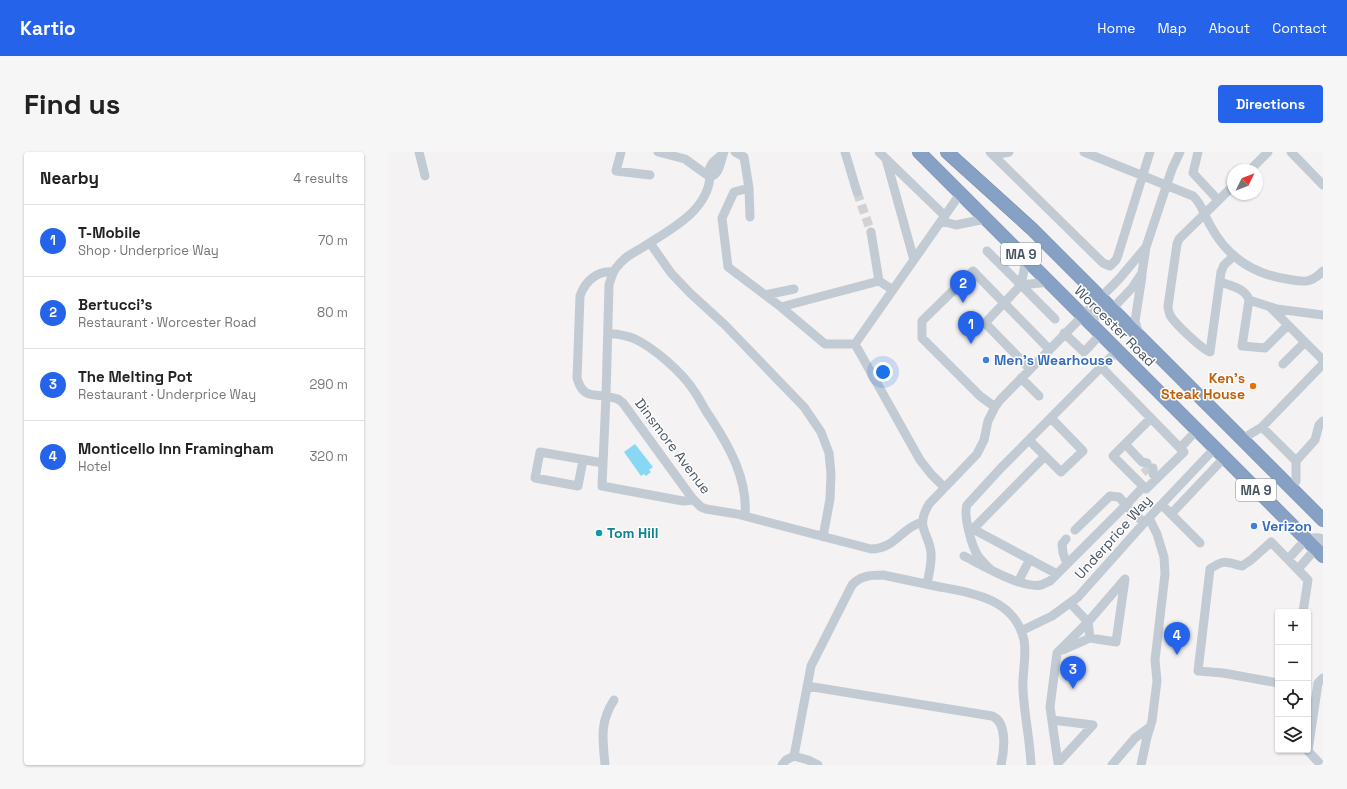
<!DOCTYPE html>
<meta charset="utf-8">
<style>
:root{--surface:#fff;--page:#f6f6f6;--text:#222;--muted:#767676;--line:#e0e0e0;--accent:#2563eb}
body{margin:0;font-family:"Space Grotesk",sans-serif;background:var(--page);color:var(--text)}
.controls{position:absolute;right:12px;bottom:12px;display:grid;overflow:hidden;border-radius:4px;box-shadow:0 1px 3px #0004}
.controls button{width:36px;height:36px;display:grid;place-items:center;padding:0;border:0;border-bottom:1px solid var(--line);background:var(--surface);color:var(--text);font:20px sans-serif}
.compass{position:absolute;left:839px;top:12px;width:36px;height:36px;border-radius:50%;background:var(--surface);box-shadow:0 1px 3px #0004;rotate:47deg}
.you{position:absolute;left:495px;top:220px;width:14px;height:14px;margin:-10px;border:3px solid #fff;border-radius:50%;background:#1a73e8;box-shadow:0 0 0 6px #1a73e833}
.badge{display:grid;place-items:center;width:26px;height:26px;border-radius:50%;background:var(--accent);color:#fff;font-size:13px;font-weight:700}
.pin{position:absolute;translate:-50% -33px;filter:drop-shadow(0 1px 2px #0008)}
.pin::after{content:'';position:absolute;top:21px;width:14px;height:12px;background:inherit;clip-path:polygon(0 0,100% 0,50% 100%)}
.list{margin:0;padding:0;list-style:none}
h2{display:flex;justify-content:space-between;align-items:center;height:52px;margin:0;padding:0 16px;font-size:17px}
h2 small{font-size:13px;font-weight:400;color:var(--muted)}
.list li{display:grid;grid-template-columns:26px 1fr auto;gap:12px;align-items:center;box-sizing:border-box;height:72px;padding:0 16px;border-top:1px solid var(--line)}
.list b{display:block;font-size:15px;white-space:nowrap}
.list p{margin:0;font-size:13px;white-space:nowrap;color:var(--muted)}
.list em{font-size:13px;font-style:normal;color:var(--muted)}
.icon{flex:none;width:22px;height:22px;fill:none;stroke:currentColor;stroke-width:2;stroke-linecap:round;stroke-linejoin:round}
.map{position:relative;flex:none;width:935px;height:613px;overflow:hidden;border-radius:4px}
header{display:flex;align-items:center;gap:24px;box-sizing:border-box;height:56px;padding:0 20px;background:var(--accent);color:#fff}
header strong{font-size:19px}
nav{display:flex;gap:22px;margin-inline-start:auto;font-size:14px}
.intro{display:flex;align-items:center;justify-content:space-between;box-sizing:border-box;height:96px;padding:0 24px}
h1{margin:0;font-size:28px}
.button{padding:10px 18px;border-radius:4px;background:var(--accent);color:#fff;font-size:14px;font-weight:700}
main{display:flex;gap:24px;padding:0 24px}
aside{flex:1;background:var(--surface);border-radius:4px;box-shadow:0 1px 3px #0004}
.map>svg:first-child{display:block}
</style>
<header>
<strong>Kartio</strong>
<nav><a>Home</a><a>Map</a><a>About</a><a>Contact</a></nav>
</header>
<div class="intro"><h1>Find us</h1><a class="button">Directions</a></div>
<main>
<aside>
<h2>Nearby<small>4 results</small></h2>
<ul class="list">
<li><span class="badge">1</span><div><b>T-Mobile</b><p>Shop · Underprice Way</p></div><em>70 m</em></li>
<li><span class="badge">2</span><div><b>Bertucci's</b><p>Restaurant · Worcester Road</p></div><em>80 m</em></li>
<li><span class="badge">3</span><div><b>The Melting Pot</b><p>Restaurant · Underprice Way</p></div><em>290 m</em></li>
<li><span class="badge">4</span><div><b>Monticello Inn Framingham</b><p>Hotel</p></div><em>320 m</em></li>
</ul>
</aside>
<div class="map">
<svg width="935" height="613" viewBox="0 0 935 613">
<rect width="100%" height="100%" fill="#f4f2f2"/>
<!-- water -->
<path fill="#88d8f4" d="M247,292L265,315L261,318L263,320L258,324L256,322L253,324L236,300Z"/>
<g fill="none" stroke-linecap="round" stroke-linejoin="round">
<!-- minor-tunnel -->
<path stroke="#d2d2d5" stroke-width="9" stroke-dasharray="9 4.5" stroke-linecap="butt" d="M469,40L483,80
M756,315L761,321"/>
<defs>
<path id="highway" d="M531,0L935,404
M559,0L644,77L935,368"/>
</defs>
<!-- highway casing -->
<use href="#highway" stroke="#718cb0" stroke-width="14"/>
<!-- minor -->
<path stroke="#c2cbd4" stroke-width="9" d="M31,0L37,24
M233,0L228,19L262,23
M270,0L297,7L322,25C319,61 279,79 252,97C243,102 234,107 228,116C224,121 223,127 221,133L218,244L230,247L235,251L304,346L313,355L318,357L349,362L483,397C507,397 513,376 534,370
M347,0L356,5L361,36
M457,0L469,40
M491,0L557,64
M602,0L715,111L722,114L728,108L730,103L762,0
M696,0L805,44C814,52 816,63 822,73C839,105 864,122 899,127C916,130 922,132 935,119
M810,0L805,21L830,48
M903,0L935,33
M335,2C327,8 318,14 322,25C333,21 332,9 336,0
M607,5L611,2L621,0
M498,7L526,108
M862,18L880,0
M845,34L791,87L789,92L780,154C780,158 781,160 782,163C786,171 812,195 820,199L822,200L833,120L836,113L846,104
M362,65L361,36L346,40L334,66L340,115L393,155L437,192H467
M553,69L568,73L597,67
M483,80L491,129L505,138
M262,91L283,121L302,141L337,173L416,255L433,280L441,301L443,322L442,347L435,385
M599,99L667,167
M638,108L633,133L597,171L642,217
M225,120C210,118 197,129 192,144L189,226C194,244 202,243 218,244L214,334L295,349L306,348
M832,130C843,134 857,136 861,148L854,194L877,196L900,173
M633,133L661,130
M377,143L406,137
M861,148L889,157L935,163
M393,155L491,129
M882,155L935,208
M694,163L710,164L724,157L744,136L754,121L758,95L784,17L792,0
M220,181C229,182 238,183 247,187C266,196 295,221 306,239C312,247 316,257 322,265C341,294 360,327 357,364
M676,181L696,200L713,182
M751,182L747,169L754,124
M895,212L917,190
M713,215L796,300L758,337L725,304L763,266
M633,226L651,244
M607,255L592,244L534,186V169L585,119L661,197
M874,275L908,309
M854,287L874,275L935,212
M641,288L673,320L695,299L663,266
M737,292L754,310L759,311
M792,296L809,278
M195,308L190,334L147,326L152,300L215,311
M765,316V322L769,326
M556,335L543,322L532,308L467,192L572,42
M904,337L908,329V309L927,288L931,273L935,269
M774,353L812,391
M783,362L836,306
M585,377L669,422
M581,378L585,377L657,304
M687,378L722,344L731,345L738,353L755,335
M678,387L674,392L675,401L679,412
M576,404C594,413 634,437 653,433C656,432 659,430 662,429L738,353L756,371
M900,407C910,397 919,381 935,387
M910,417L931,393
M603,418C599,414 594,409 590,404C584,395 575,363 579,353L612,317L729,199
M630,430L642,407
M539,432C541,422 544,411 543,400C540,379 527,376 541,352L589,302L596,288L600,269L607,255L612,248L731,127L758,95
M633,479L664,464L690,445L756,371L827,296
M675,498L702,486L728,490L737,427L700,470L702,486
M890,531L835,521L810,519L822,417C836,407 838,410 854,414L863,408L883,390L920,428L915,460
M419,534L604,564C620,570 616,600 613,613
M664,568L705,573L670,611L662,555L669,501L700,470L682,451
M406,604L423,514L464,433C472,424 482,423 495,423C514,427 533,431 552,435C585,441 627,447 636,488C639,504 634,521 635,537C636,562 642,587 643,613
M406,604L420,608L430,613
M217,613C215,588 211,571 226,548
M394,613L398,608L406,604
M724,613L747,586L762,575
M753,613L759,585L764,569L769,529L767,508L777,422L776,405L769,382L761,366
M933,613L920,599L930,531L935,526"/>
<!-- highway -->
<use href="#highway" stroke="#86a1c4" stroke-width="13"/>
</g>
<!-- markers -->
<g fill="#3f7fe0" stroke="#fff" stroke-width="1.5">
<circle cx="598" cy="208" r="4"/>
<circle cx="866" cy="374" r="4"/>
</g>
<circle fill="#e8710a" stroke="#fff" stroke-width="1.5" cx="865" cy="234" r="4"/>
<circle fill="#0f9aa8" stroke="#fff" stroke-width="1.5" cx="211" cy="381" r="4"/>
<g text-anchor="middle" stroke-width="3" stroke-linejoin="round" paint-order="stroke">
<!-- shield labels -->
<g fill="#fff" stroke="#7f8790" stroke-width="1">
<rect x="613" y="91" width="40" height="22" rx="3"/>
<rect x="848" y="327" width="40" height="22" rx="3"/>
</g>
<g font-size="13" font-weight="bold" fill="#485461">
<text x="633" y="107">MA 9</text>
<text x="868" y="343">MA 9</text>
</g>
<!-- street labels -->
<g font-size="14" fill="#485461" stroke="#fff">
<text transform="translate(727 174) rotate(45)" y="5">Worcester Road</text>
<text transform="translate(285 294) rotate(53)" y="5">Dinsmore Avenue</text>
<text transform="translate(725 385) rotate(-48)" y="5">Underprice Way</text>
</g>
<!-- shop labels -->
<g font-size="14" font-weight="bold" fill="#366cbe" stroke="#fff" text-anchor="start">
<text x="606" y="213">Men's Wearhouse</text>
<text x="874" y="379">Verizon</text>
</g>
<!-- food labels -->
<g font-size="14" font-weight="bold" fill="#c56008" stroke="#fff" text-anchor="end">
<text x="857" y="231">Ken's<tspan x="857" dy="16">Steak House</tspan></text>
</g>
<!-- culture labels -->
<g font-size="14" font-weight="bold" fill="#0d838f" stroke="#fff" text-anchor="start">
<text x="219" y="386">Tom Hill</text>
</g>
</g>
</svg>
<div class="controls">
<button>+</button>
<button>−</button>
<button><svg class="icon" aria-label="locate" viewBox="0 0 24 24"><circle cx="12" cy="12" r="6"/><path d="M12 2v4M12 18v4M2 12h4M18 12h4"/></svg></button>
<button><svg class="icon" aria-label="layers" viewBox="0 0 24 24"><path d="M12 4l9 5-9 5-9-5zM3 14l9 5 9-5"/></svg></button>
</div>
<svg class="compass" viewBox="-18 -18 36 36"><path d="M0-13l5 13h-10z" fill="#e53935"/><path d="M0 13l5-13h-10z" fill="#767676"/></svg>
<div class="you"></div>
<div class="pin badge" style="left:583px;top:192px">1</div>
<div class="pin badge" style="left:575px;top:151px">2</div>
<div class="pin badge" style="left:685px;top:537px">3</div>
<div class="pin badge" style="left:789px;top:503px">4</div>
</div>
</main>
